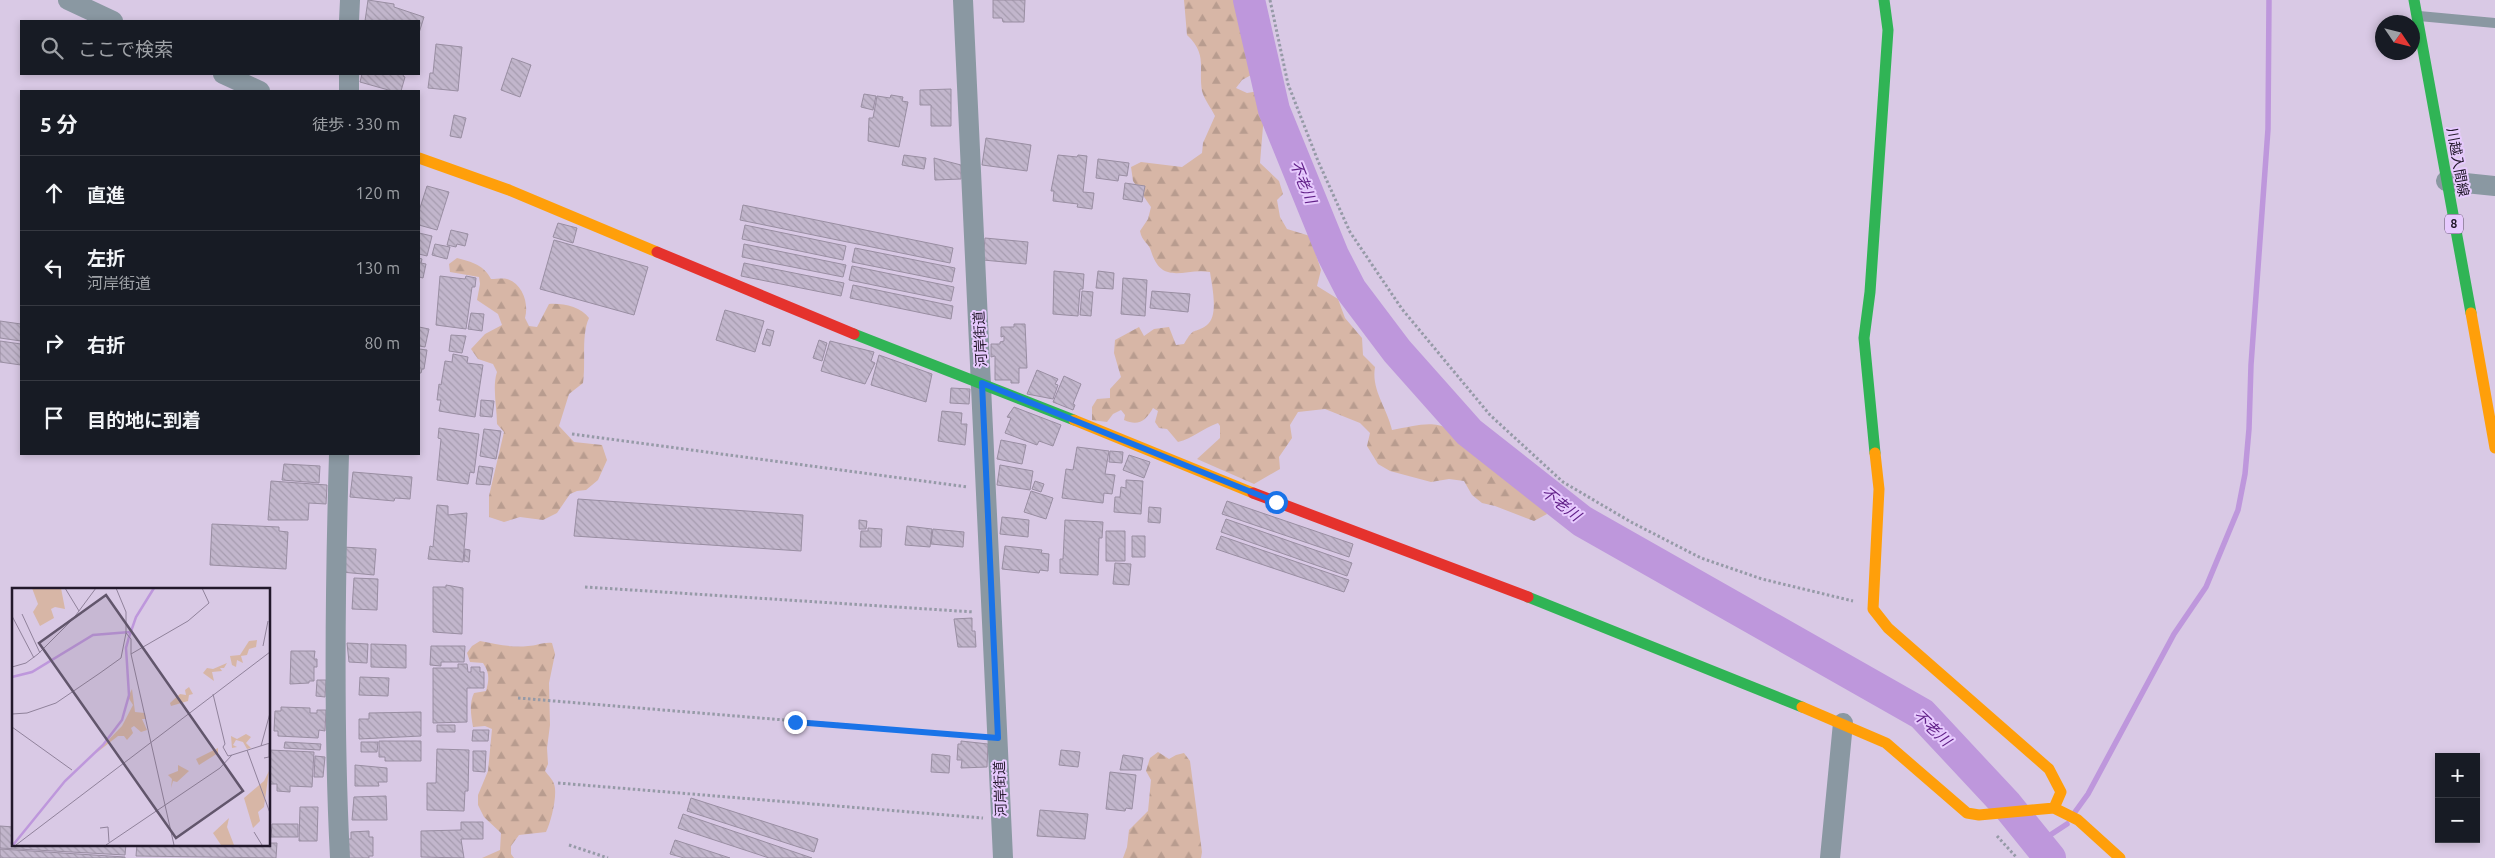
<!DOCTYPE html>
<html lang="ja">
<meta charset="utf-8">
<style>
:root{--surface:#171b24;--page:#242831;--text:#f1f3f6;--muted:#9ea1a6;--line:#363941}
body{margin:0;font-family:Ubuntu,"Noto Sans JP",sans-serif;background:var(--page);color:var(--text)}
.controls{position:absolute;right:15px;bottom:15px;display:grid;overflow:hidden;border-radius:0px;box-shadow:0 2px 8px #0003}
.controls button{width:45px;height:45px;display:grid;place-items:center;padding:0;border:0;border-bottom:1px solid var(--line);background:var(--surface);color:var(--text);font:25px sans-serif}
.compass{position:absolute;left:2375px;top:15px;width:45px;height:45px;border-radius:50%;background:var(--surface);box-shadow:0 2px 8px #0003;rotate:125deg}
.stop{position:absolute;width:15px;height:15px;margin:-11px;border:4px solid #1a73e8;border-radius:50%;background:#fff}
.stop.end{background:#1a73e8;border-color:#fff;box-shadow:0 1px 5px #0008}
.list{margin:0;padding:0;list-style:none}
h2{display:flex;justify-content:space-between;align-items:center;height:65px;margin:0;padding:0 20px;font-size:21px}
h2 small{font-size:16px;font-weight:400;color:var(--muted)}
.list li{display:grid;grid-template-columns:32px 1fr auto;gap:15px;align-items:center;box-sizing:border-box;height:75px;padding:0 20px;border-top:1px solid var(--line)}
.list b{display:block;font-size:19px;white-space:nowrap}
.list p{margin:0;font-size:16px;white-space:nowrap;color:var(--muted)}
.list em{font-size:16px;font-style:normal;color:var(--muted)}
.icon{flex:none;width:28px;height:28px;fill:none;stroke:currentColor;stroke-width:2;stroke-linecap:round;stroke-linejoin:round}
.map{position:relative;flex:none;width:2495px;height:858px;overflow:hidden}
.search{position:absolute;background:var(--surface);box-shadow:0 2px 8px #0003;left:20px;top:20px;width:400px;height:55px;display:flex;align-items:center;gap:12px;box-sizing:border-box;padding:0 18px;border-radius:0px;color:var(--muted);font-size:19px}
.panel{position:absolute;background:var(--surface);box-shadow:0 2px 8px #0003;left:20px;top:90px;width:400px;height:365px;border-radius:0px}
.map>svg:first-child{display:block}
</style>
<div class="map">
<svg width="2495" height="858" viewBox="0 0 2495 858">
<defs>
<pattern id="forest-firs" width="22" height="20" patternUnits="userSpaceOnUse" patternTransform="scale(1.25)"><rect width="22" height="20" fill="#d7b6a6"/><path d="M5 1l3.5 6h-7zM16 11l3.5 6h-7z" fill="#b89c8f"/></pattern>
<pattern id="building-back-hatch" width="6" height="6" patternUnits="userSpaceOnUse" patternTransform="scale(1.25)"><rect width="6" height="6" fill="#c2b6cc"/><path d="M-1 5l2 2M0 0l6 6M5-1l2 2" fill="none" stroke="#a69caf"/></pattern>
</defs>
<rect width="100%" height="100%" fill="#d9c9e5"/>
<!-- forest -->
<path fill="url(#forest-firs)" d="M1184,0H1242L1241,7L1253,55V74L1242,80L1236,88L1247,93L1259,91L1264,114L1260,163L1279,181L1283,194L1277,200L1280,217L1287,229L1310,236L1321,270L1317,286L1338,299L1345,318L1362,338L1363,355L1375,367C1371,390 1387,408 1392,430C1421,425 1446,415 1462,445L1477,448L1496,442L1505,448L1508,469L1516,476L1530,473L1542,485L1539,496L1547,514L1534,521L1495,506L1482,503L1472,495L1464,481L1449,479L1431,482L1390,471L1378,464L1367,446L1370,433L1360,423L1325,409L1298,412L1290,425L1292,438L1279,457L1280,469L1254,484L1197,459L1220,438V426L1218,423C1203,428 1192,439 1178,442L1167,429L1159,428L1155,422L1158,411L1153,408C1146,420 1139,427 1124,420L1125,415L1121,410L1113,414L1107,422L1092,420V407L1097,399L1110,398V389L1121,377L1114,353L1115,340L1139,327L1144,336L1154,329L1169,327L1176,345L1184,344C1195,325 1193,335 1207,325C1219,316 1212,286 1210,272C1186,267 1162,287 1151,251C1149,243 1142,242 1140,231L1148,219L1151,207L1133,181L1131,167L1141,162L1182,167L1202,153L1203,143L1215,116C1211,108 1204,99 1202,91C1198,67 1208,55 1187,35Z
M457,258C472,262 484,265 491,279C496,279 503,278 507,279C523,284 529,304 525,318L529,326L537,327L549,304C563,303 581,307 589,318C581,335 586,362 583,383L569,394L559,426L574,442L602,445L607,460L598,480L586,490L577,491L570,494L557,513L543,520L520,517L504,522L489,517V496L504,432L497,424C497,407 492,387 497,372L493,364L478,359L471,349L485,334L502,325L498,314L477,300L480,284L479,277L450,272L449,264Z
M480,641C497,644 511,648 528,646C536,646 543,642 552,643L555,654L549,683L550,725L547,748L548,764L545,771C548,775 553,780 554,784C558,794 551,822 546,832L519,835L511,846V854L514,858H482L500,850L501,833L484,817L478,805V795L488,771L492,729L485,726L473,727C471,715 469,704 474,693L486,691C489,680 490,673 483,663L470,662L467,653L472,646Z
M1158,752L1169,759L1176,755L1184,753L1190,761L1202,852L1201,858H1123L1127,847L1129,830L1148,811L1151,780L1146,771L1150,758Z"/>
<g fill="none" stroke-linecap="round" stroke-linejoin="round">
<!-- stream -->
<path stroke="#be97dc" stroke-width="5.5" d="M2075,812L2088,794L2174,634L2206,587L2238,510L2245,474L2249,429L2251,365L2268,129L2269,0
M2038,843L2067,824"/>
<!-- river -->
<path stroke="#be97dc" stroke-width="32" d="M1249,0L1274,110L1333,255L1351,290L1397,351L1469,432L1582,521L1922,714L2007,805L2050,858"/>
</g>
<!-- building -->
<path fill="url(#building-back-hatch)" stroke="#998ea2" d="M368,0L394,4V7L424,17L419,33V21H365Z
M993,0H1025L1024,22H1003L1002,18H993Z
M436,44L462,47L458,91L428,88L430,73H433Z
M512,58L531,65L520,97L501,90Z
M362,74H404L403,76L405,77L401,91H392L360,82Z
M951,89V126H931V105H920V90Z
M864,94L876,96L873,110L861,107Z
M891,95L903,97L902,101L908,102L899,147L868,141L869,118H873L877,96L890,98Z
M454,115L466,118L461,138L450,136Z
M986,138L1031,145L1027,171L982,165Z
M904,155L926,158L924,169L902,165Z
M1058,155L1077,157L1078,155L1087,156L1083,192L1094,193L1092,209L1077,207L1078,204L1053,201L1054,191H1051Z
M934,158L961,165V179L935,180Z
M1098,159L1129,163L1127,176L1119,175L1118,181L1096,178Z
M1125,183L1145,186L1142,202L1123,199Z
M427,186L449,192L437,230L419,225V211Z
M743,205L953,248L950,263L740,220Z
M558,223L577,228L573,243L553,237Z
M745,225L846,246L843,260L742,239Z
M451,230L468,234L465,246L457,244L456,247L447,245Z
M419,233L432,236L427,256L419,254Z
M985,238L1028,242L1026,264L983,260Z
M554,240L648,267L634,315L540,289Z
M435,244L450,247L447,259L432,255Z
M744,244L846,265L843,277L742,257Z
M855,248L955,268L952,282L852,262Z
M419,258L422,259L421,263L426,264L423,278L419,277Z
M744,263L844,283L841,296L741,276Z
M852,266L954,287L951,301L849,280Z
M1054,271L1084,274L1083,289H1080L1078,316L1053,314Z
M1098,271L1114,273L1113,289L1096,288Z
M440,276L465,279L466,276L476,278L475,287H472L466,329L436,325Z
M1123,278L1147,280L1145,316L1121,314Z
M853,285L953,306L951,319L850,298Z
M1082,291L1093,292L1091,316L1080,315Z
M1152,291L1190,294L1188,312L1150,308Z
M725,310L764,321L755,352L716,340Z
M471,313L484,314L482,331L468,329Z
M0,321L21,324V341L0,338Z
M1014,324H1025L1027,368H1019V383H1011V380H995V356L991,357V344H1000V342L1004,341V336L1001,337V327H1014Z
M419,327L429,329L425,347L419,346Z
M767,329L774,331L770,346L762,344Z
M451,335L466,336L462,353L449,351Z
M819,340L827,343L822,361L813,358Z
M0,341L21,344V365L0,362Z
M830,341L874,352L871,361L875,363L865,384L821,371Z
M419,349L427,350L424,369H422L421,373H419Z
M453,354L468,357L467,363L483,365L475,417L439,411L441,400H437L439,384L441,385L445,361L452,362Z
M879,355L932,374L926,402L871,385Z
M1037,370L1058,379L1055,384L1058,385L1053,399L1027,394Z
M1064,376L1081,384L1073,404L1075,405L1073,410L1053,402Z
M951,388L970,389L969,404L950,403Z
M481,400L494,401L492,417L480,416Z
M1014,407L1061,425L1053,446L1039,441L1037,445L1005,433L1011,418L1007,417Z
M942,411L962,413L961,424H967L965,445L938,441Z
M439,428L479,434L474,473L470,472L468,484L437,480L441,439L438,438Z
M484,429L501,431L496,459L480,456Z
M1001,440L1026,445L1022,464L997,459Z
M1077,447L1109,451L1105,474L1115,475L1112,494L1104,493L1103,503L1062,498L1066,469L1073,470Z
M1110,451L1123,452L1122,463L1109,462Z
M1129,455L1150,462L1144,478L1123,470Z
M284,464L320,466L319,483L282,480Z
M1000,465L1033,471L1030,490L997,485Z
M479,466L493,468L490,485L476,484Z
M353,472L412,477L410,499L395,498L394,501L350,497Z
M1126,480L1143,481L1141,514L1114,512L1115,497H1120L1121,487L1126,488Z
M271,481L327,485L326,504L309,503L308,520H268Z
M1035,481L1044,484L1041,492L1032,489Z
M1031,491L1053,498L1046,519L1024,512Z
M578,499L803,515L801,551L574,536Z
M1227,501L1353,544L1349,557L1222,514Z
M437,505L448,506V515L467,513L463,562L428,559L430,546L433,547Z
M1149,507L1161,508L1160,523L1148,522Z
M1002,517L1029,520L1028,537L1000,534Z
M1226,519L1352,563L1347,576L1221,532Z
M859,520L867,521L866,529H859Z
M1065,520L1103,522L1102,538H1099L1098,575L1060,573V559H1063Z
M212,524L279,527V531L288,532L286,569L210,565Z
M907,526L932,529L930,547L905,545Z
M868,528L882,529L881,547H860L861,531H868Z
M933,529L964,532L963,547L931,544Z
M1106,531H1125V561H1106Z
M1132,536H1145V557H1132Z
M1221,536L1349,580L1344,592L1216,549Z
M1005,546L1042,550L1041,553L1049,554L1048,571L1040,570L1039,573L1002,569Z
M343,547L376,549L374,575L341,572Z
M465,549L470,550L469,562L464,561Z
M1115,563L1131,564L1129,585L1113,584Z
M354,578L378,579L377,610L352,609Z
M446,585L463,588L462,634L433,632V587H446Z
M972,618V631H975L976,647H958L954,619Z
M347,643L368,644L367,663L349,662Z
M371,644L406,645V668L371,667Z
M431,646H465L464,662H441V666L430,665Z
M291,651H315L314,659H317V667H314V681H309V683L290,684Z
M458,664H467L468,672H471V667H480V672H484V688H467V722L433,723V668H458Z
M360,677L389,678L388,696L359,695Z
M317,680H326L325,697L316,696Z
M281,707L310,708V713H317V710H326L325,731L319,730L318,738L278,736V731H274L275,711H281Z
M421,712V736L359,739V719H369V713Z
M437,725H455V732H437Z
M473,730H489L488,741H472Z
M379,741H421V761H385V757H379Z
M961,741L988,744L987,767L961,768L962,760H957L958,744H961Z
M285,742L321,744L320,750L284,748Z
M361,742H378L377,752H361Z
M437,749L469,750L468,791H465L464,811L427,810V783H436Z
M269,750L314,752L312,787L290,786V792L277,791V784H269Z
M1061,750L1080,752L1078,767L1059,765Z
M473,751H486L485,772L473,771Z
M932,754L950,756L949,773L931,772Z
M1123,755L1143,758L1141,770H1120Z
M315,756L325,757L323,777H314Z
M355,765L387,768V782H378L379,786H355Z
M1110,772L1136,775L1132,809L1126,808L1125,811L1106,809Z
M386,796L387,820H352L354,797Z
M691,798L818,839L814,852L687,811Z
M300,807H318L317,841H299Z
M1040,810L1088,814L1085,839L1037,836Z
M683,814L812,858H769L678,828Z
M461,822H483V839H461L464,858L421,857V831L461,830Z
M272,824H298V837H271Z
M0,826L14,827V844H126L125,855L0,848Z
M369,831V837H373V856H369V858H348V839H351V832Z
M675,840L730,858H684L670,854Z
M277,843L276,858L136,856L137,844Z
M0,849L125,857V858H0Z"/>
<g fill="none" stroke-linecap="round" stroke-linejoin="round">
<!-- path -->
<path stroke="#969aa7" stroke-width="3" stroke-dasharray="2.5 2.5" stroke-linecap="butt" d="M1270,0L1288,84L1318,161L1350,232L1402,309L1490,415L1563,482L1631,522L1701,558L1762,579L1853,601
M572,434L968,487
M585,587L974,612
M518,698L978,736
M558,783L983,818
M1997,836L2017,858
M569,845L608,858"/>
<!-- lane -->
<path stroke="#8a98a2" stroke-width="10" d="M2419,16L2495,23"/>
<!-- street -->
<path stroke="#8a98a2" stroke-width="20" d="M68,0L113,21
M963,0L1003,858
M349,21L350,0
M223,74L260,91
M349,74V91
M2446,181L2495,186
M339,454C335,588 333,724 340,858
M1830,858L1843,723"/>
<!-- fast -->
<path stroke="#30b455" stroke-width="11" d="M2414,0L2471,313
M854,334L1074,420
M1875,453L1864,338L1870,292L1888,30L1884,0
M1528,597L1802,707"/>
<!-- slow -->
<path stroke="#ff9f0a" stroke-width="11" d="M419,158L509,190L657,252
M2471,313L2495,448
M1074,420L1253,493
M1875,453L1879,489L1873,609L1888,628L2049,769L2061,792L2054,808
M1802,707L1886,743L1967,813L1979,815L2054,808L2078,820L2120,858"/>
<!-- jam -->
<path stroke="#e5322d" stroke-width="11" d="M657,252L854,334
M1253,493L1528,597"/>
</g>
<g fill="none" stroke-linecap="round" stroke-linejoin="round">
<!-- route -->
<path stroke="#1a73e8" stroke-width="6" d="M795,722L998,738L982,383L1276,502"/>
</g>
<g text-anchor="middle" stroke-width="4" stroke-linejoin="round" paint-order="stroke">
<!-- shield labels -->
<rect fill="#e7cafe" stroke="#5d4d6a" stroke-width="1" x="2445" y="214.5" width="18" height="19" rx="4"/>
<g font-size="12" font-weight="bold" fill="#22182b">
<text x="2454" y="228">8</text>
</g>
<!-- street labels -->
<g font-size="14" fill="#22182b" stroke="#e7cafe">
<text transform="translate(2458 162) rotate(80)" y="5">川越入間線</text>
<text transform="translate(980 339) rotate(-93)" y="5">河岸街道</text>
<text transform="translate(1000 789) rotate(-92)" y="5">河岸街道</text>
</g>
<!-- water labels -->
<g font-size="15" font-style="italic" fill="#612088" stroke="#e7cafe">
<text transform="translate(1303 182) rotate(68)" y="5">不老川</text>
<text transform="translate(1561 504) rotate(38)" y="5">不老川</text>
<text transform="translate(1932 728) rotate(43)" y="5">不老川</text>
</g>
</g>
<!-- overview -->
<g transform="translate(12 588)">
<rect width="258" height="258" fill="#d9c9e5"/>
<path d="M20,0H49L53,21L43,19L39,21L42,30L28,38L21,24L26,16ZM245,52L244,59L237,61L235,67L229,68L231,75L225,72L224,79L220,77L218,68L228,67L237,53ZM215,75L212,80H208L210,83L200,84L202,93L191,85L195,80L201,81ZM177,99L181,106L177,107L176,113L159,118L158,115L168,106L174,107L173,102ZM120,101L123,124L133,125L134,131H130L135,142L129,144L122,138L119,140L121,145L115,152L112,148H106L83,166L110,138L121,117L116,109ZM234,146L239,149L234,155L239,160L235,161L231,154L224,152L221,157L225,159L220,160L219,148L225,151ZM206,160V165L187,177L184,171ZM166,177L177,183L165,194L161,193L159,200L160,191L156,187L166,183ZM257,183L252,219L246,224L248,233L241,240L232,210L252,193ZM217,230L215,239L222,257H209L201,245Z" fill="#d7b6a6"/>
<path fill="none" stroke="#be97dc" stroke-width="2.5" d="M0,89L20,84L81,47L118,44M1,257L53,193L91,157L110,132L117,107L114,60L117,49L124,29L142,0"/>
<path fill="none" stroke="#90829b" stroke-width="1" d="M53,0L67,23M104,0L114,24V45L119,51V66L162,257M10,26L28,65M0,28L22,70M251,58L256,33M119,66L176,33L197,15L190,0M0,79L14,75L26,66L61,31L84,0M201,106L213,156L211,159L216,168L220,167M0,126L15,125L44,115L88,85L109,70L114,45M0,139L60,182M249,158L258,125M235,162L258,225M252,170L257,169V155M88,240L96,239L97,254M242,244L250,257M4,257L258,64M94,257L208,180L220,167L258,155"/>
<path fill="#62566c" fill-opacity="0.15" stroke="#62566c" stroke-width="2.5" d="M94,7L231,203L164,250L27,55Z"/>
<rect width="258" height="258" fill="none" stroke="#22182b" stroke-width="2.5"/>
</g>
</svg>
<div class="controls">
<button>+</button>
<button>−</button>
</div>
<svg class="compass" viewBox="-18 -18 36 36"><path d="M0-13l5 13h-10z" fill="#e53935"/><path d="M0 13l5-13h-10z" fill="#9ea1a6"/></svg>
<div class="stop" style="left:1276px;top:502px"></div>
<div class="stop end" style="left:795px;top:722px"></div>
<div class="search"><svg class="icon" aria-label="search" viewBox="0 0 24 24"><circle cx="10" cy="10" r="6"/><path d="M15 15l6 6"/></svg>ここで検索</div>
<section class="panel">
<h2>5 分<small>徒歩 · 330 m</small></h2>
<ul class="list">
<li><svg class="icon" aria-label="ahead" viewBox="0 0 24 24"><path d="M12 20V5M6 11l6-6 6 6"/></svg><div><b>直進</b></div><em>120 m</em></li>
<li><svg class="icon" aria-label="left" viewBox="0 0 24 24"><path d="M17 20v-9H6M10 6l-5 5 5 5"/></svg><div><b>左折</b><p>河岸街道</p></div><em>130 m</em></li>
<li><svg class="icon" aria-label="right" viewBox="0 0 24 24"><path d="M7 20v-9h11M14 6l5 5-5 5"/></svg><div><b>右折</b></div><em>80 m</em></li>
<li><svg class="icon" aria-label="arrive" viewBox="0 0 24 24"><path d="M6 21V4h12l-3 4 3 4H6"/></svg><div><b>目的地に到着</b></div></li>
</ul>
</section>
</div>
